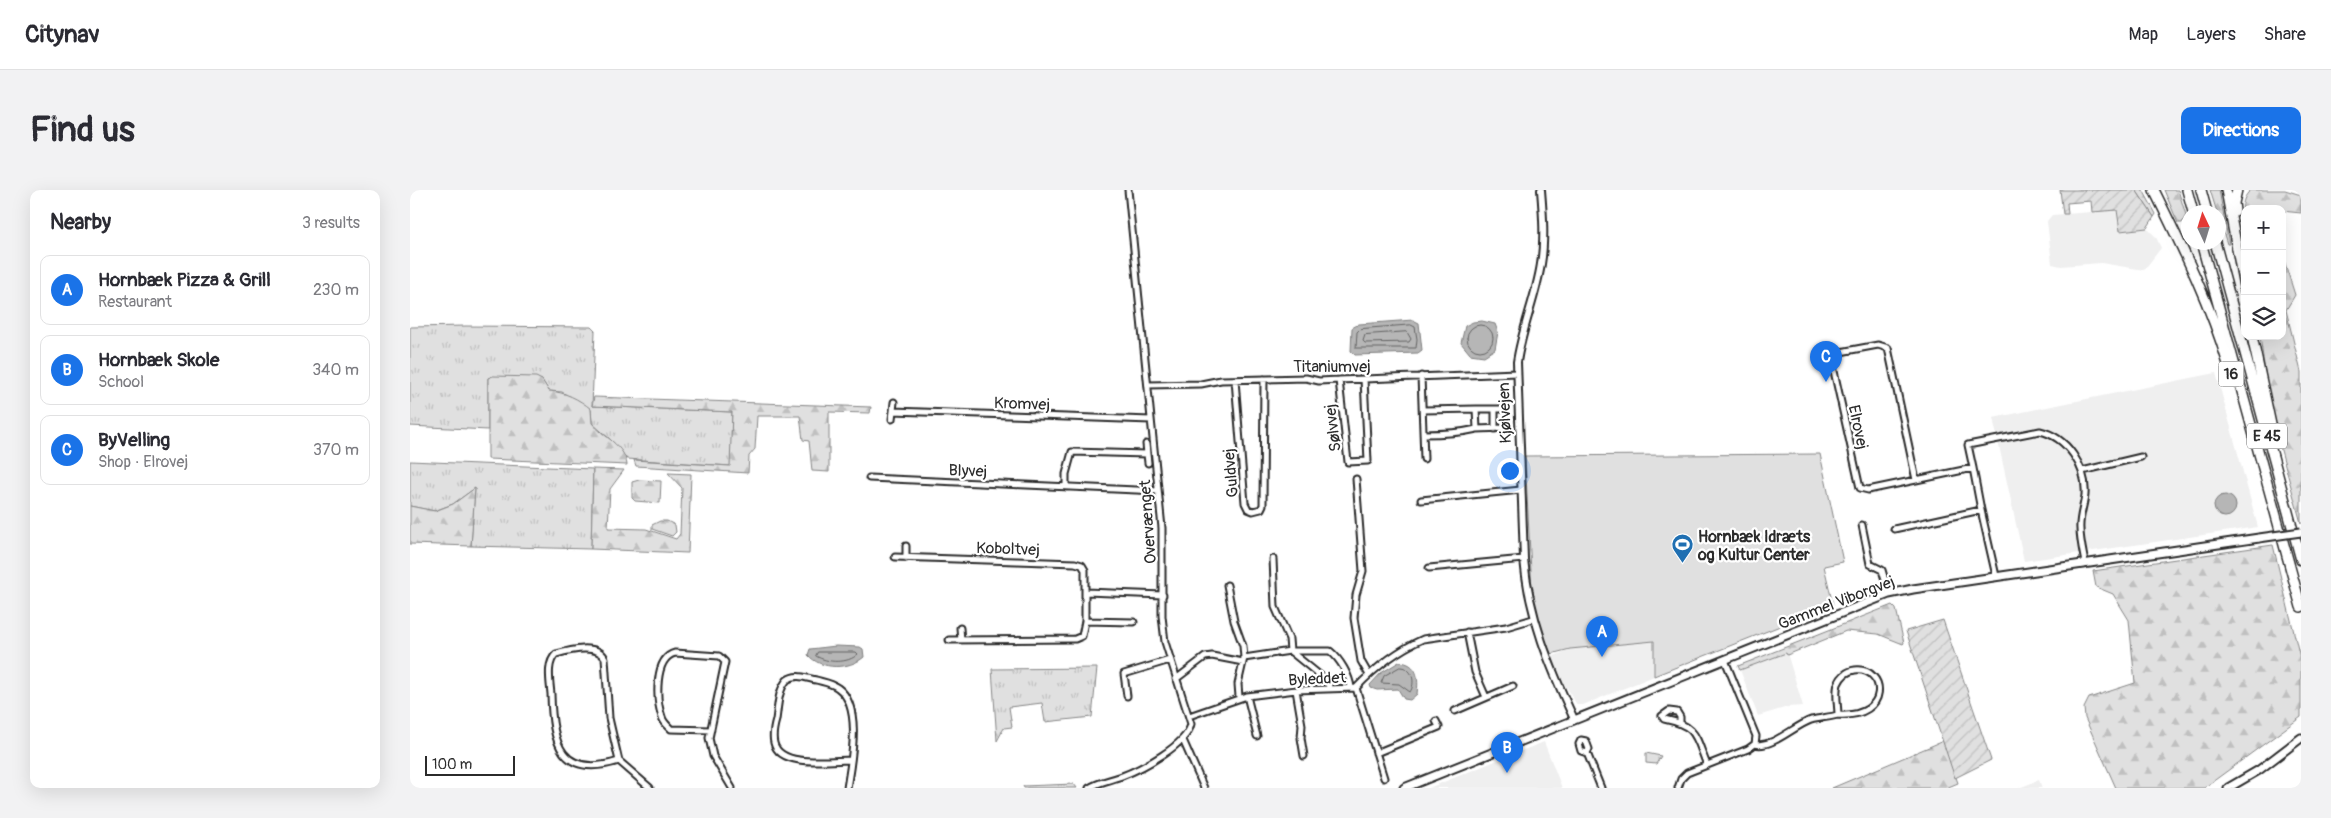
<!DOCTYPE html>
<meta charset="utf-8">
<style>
:root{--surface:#fff;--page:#f2f2f3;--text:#2b2b33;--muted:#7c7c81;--line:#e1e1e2;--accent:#1a73e8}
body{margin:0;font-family:Pangolin,sans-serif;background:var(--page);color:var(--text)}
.controls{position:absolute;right:15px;top:15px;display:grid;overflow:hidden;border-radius:10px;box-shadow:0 5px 20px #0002}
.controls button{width:45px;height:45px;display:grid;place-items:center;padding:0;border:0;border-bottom:1px solid var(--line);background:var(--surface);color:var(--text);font:25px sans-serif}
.compass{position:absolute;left:1771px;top:15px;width:45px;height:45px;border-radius:50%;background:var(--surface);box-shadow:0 5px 20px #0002;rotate:356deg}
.scale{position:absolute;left:15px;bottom:12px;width:90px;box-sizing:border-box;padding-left:5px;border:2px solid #2b2b2b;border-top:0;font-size:14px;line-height:18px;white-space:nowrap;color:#2b2b2b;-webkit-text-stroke:4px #fff;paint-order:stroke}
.you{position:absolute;left:1099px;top:280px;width:18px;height:18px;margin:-12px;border:4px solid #fff;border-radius:50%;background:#1a73e8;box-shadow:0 0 0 8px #1a73e833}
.badge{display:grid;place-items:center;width:32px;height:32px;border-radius:50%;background:var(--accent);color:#fff;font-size:16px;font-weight:700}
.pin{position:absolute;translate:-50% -41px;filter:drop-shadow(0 1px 2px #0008)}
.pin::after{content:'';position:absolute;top:26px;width:18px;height:15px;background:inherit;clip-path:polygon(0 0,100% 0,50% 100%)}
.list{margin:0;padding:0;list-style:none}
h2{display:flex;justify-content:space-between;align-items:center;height:65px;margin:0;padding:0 20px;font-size:21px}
h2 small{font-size:16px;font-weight:400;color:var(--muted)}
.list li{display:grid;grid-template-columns:32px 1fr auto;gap:15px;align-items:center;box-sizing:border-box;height:70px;margin:0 10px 10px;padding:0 10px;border:1px solid var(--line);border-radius:10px}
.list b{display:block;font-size:19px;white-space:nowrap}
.list p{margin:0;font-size:16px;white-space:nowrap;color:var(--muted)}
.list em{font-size:16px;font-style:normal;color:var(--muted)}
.icon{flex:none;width:28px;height:28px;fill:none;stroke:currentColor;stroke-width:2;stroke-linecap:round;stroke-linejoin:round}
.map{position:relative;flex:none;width:1891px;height:598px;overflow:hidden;border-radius:10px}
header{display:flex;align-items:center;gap:30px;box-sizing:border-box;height:70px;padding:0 25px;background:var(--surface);border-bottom:1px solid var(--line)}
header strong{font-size:24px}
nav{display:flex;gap:28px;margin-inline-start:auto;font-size:18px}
.intro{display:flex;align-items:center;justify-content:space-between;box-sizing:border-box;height:120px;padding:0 30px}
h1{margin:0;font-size:35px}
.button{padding:12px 22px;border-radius:10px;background:var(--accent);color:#fff;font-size:18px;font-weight:700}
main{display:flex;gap:30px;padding:0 30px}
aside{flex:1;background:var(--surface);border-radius:10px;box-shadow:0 5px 20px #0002}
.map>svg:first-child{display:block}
</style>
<header>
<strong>Citynav</strong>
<nav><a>Map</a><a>Layers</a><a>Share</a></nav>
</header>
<div class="intro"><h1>Find us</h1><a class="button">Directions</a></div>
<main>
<aside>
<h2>Nearby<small>3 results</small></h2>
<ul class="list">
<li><span class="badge">A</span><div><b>Hornbæk Pizza &amp; Grill</b><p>Restaurant</p></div><em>230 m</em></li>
<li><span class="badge">B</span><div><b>Hornbæk Skole</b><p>School</p></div><em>340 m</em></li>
<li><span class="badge">C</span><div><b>ByVelling</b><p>Shop · Elrovej</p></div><em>370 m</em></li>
</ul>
</aside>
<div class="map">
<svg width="1891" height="598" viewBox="0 0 1891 598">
<defs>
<pattern id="grass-tufts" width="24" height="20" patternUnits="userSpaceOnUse" patternTransform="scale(1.25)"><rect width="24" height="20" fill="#e0e0e0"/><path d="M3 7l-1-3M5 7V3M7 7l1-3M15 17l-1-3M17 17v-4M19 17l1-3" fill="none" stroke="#c0c0c0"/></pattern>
<pattern id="forest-firs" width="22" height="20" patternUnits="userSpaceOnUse" patternTransform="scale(1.25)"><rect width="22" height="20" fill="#e0e0e0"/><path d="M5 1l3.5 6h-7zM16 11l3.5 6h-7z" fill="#c0c0c0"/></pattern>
<pattern id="garden-furrows" width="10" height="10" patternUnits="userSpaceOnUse" patternTransform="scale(1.25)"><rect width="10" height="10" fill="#e0e0e0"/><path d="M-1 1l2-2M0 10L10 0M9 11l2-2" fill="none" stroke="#c0c0c0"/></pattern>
</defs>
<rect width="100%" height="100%" fill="#fff"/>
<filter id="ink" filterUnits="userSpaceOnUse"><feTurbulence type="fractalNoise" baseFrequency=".02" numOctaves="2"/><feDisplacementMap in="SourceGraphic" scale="10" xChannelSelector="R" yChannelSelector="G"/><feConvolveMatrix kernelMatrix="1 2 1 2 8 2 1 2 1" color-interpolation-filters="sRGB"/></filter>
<g filter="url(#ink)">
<!-- built -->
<path fill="#efefef" d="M1707,20L1710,41L1737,38L1746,47L1751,58L1734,80L1691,73L1651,76L1642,74L1637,31L1642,25Z
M1806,183L1848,337L1614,371L1583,228Z
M1244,451V486L1173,515H1167L1154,493L1142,467L1160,459Z
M1377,463L1393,516L1378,517L1348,526L1330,480Z
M1134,552L1152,598H1019L1088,570Z
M1629,590L1632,598H1609Z"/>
<!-- grass -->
<path fill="url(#grass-tufts)" stroke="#868686" d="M56,136L181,137L185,141L182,216L322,222L321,276L217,269L201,250L182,233L181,220L152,202L139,201L132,190L78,188V240L0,236V137Z
M0,271L183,279L181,359L61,356L65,298L43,314L24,321L0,316Z
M687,478L682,527L635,532L632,513L599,517L602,537L594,538L587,551L582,479Z
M1236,563L1251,566L1246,574L1236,573Z
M664,594L667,598H614L613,596Z"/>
<!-- forest -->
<path fill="url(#forest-firs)" stroke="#868686" d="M1726,0H1733L1746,24L1744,27Z
M1754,0H1768L1776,25L1772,33H1768Z
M1800,0H1809L1819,54H1817Z
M1841,0H1875L1891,5V23L1872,21V19H1835V44C1833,29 1828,10 1841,0Z
M1872,64L1885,105L1876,120L1891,182V333L1861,224L1850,146H1872Z
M83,186L126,187L132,190L139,201C155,202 169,209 181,219L182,233C193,247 215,255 217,275L78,269V188Z
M184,207L461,217L460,223L419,222V282L402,281L399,251L393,250L390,226H347L345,259L339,266L338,283L226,276L224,270L320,276L322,222L182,216Z
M183,279L214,280L200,299L198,338L236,339L266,349L270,344L272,298L258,283L281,284L278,363L181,359Z
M229,290L251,291L250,313L225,311L222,308V292Z
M65,298L61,356L0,354V316L25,321L43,314Z
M250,331H257L265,335L266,342L262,346L242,339V335Z
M1863,355L1891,472V527L1794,598H1706L1675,528L1674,518L1679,508L1725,493L1719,430L1703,404L1686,397L1683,381Z
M1482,415L1486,419L1494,453L1493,454L1468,444L1436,441L1377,465L1376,463L1330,480L1328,476Z
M1533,551L1548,593L1536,598H1422Z"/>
<!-- garden -->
<path fill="url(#garden-furrows)" stroke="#868686" d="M1650,0H1726L1744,27L1737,38L1710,41L1707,20L1682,22L1681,11L1657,13L1658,24H1653Z
M1533,430L1581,570L1545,588L1496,441Z"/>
<!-- pitch -->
<path fill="#e0e0e0" stroke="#868686" d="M1410,264L1433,372L1414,376L1423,415L1244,486V451L1160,459L1141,464L1129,433L1122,401L1115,266Z"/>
<!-- water -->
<path fill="#b6b6b6" stroke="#7e7e7e" d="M1003,130L1009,133L1012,160L1008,163L945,165L941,161L942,138L949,134Z
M1072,131L1085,134L1088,142L1085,159L1074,166L1060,164L1051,153L1055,136L1063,132Z
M1804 316a11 11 0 1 1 22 0a11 11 0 1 1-22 0Z
M426,456L450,457L453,459L454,467C439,480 411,480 398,465L400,459Z
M989,472C1008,473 1009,488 1007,504L1000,510L994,509L988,499L967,500L961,498L960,495L971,483Z"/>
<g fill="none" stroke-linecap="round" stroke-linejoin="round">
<!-- shore -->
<path stroke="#636363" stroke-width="1" d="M1001,135L1005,137L1007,149L1006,158H946L947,142L950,139Z
M1057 148a13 13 0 1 1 26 0a13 13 0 1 1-26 0Z
M997,142L1001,149L999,152L955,153L953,151L955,145Z
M408,462H446L448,464C438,474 417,473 406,466Z
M990,477C1003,477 1006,493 1000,502L989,494L971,493L974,486Z"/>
<defs>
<path id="minor" d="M1011,186L1014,269
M825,190L835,313L838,319L843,321L851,319L853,315L854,189
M929,190L938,272L958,271L954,189
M738,195L791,194L811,190L896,188L909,191L929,190L1107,183
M1066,219H1092
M1085,219V239
M1013,220L1066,219L1067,239C1050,243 1031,244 1013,244
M483,221L484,212
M482,229L483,221L741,230
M1067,239L1094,238
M737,264L738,273
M1563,278L1558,255L1630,241C1657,247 1677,277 1675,305C1674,316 1669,327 1670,339C1670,350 1673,362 1675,373
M1672,281L1731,267
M459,288L748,301
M946,289L953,381L946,405L944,428L951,471L959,485
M1506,290L1458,300L1450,298L1422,172L1425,163L1468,155L1478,158L1506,290L1563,278L1571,320
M656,297V284L662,262L737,264L736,254
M1011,310L1111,300
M1452,335L1460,374L1472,380L1479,404
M1484,339L1571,320L1586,386
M485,367L665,373L672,375L675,380V431L672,446L665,449L539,450
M496,368V356
M863,369L865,417L879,449L880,461L917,491L920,499
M1019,378L1114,369
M817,395L824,431L833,456L834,468L828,494L829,507
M676,402L753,405
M675,431L724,432
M550,438L551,450
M1057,442L1065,482L1076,507
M834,468L880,461H920C930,469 940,486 941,498
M766,489L795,467L802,466L833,472
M946,498C964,479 988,460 1013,449L1096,437L1123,429
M886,500L892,535L891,548L894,566
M717,506L714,484L760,470
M837,506L847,546
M1045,521L1103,496
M779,526L837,506L886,500L946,498L974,588
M1270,532V527L1267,522L1259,521L1252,526L1254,529C1288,536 1285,546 1297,575
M301,540L261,539C257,535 253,532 252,527C246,510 244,468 265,463L309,466L315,472L299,548L303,566L322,598
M773,550L794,598
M1345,554C1361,559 1384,536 1401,530C1410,528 1420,527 1428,525C1428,516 1425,503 1428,494C1431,487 1437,481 1445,480C1476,477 1482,528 1428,525
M966,563L1029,537L1026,531
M1177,563L1171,561L1169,554L1171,550L1176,551L1179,559L1177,563L1191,598
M209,571C151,589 142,554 141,504C140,492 136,473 146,464C160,460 187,453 195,468L199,528L209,571L240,598
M437,598C441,572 453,516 428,498C422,493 413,492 406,490C396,488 386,483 377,490C368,500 368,517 366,530C364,537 362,545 364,553C370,578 421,570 441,570
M679,598C688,592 701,590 712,586C731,579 777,555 781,534L755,452L752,426V338L718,0
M1268,598L1271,589L1277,583L1338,559L1345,554L1346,546L1315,470"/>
<path id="tertiary" d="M1131,0C1133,24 1135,50 1131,74C1126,107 1112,138 1107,172L1114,369C1119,427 1140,477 1164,529"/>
<path id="secondary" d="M994,598L1479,404L1503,399L1849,348
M1818,598L1849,580L1891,548"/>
<path id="motorway" d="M1744,0C1772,57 1800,113 1818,174
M1777,0L1783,22
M1791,0L1797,22
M1816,0L1835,102
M1825,21L1824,13L1827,0
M1791,52L1891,417
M1805,52L1891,370
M1842,146L1863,244"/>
</defs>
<!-- minor casing -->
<use href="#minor" stroke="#2b2b2b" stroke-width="9"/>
<!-- tertiary casing -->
<use href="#tertiary" stroke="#2b2b2b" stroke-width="10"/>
<!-- secondary casing -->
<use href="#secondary" stroke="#2b2b2b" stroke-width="11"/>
<!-- motorway casing -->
<use href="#motorway" stroke="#2b2b2b" stroke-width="12"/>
<!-- minor -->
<use href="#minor" stroke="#fff" stroke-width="5"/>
<!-- tertiary -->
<use href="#tertiary" stroke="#fff" stroke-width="6"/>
<!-- secondary -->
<use href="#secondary" stroke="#fff" stroke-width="7"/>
<!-- motorway -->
<use href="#motorway" stroke="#fff" stroke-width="9"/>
<defs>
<path id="secondary-bridge" d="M1849,348L1891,342"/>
</defs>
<!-- secondary-bridge casing -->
<use href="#secondary-bridge" stroke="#2b2b2b" stroke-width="11" stroke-linecap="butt"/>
<!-- secondary-bridge -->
<use href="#secondary-bridge" stroke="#fff" stroke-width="7"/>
</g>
</g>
<!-- icons -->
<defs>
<symbol id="stadium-pin" viewBox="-11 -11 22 30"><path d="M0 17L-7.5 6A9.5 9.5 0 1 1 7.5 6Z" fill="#1f6fb2" stroke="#fff"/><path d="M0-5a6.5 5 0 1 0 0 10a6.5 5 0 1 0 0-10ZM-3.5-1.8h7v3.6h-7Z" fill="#fff"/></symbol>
</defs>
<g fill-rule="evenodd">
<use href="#stadium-pin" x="1260" y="342" width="25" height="34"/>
</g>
<g text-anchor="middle" stroke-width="4.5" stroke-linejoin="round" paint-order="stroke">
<!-- shield labels -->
<g fill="#fff" stroke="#6b6b6b" stroke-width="1">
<rect x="1808.5" y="171.5" width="25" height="25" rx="4"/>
<rect x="1837" y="233.5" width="40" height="25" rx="4"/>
</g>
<g font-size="15" font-weight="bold" fill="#2b2b2b">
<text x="1821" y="189">16</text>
<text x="1857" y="251">E 45</text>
</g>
<!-- street labels -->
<g font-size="16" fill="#2b2b2b" stroke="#fff">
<text x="922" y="182">Titaniumvej</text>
<text transform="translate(612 213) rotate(2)" y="6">Kromvej</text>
<text transform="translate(1094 223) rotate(-92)" y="6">Kjølvejen</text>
<text transform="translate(1449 237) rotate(78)" y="6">Elrovej</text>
<text transform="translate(922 238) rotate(-97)" y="6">Sølvvej</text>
<text transform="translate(558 280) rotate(2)" y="6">Blyvej</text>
<text transform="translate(820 283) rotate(-95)" y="6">Guldvej</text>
<text transform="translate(737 332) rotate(-94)" y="6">Overvænget</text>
<text transform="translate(598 358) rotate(2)" y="6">Koboltvej</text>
<text transform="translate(1426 412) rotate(-21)" y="6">Gammel Viborgvej</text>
<text transform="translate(907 488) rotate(-3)" y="6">Byleddet</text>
</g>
<!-- poi labels -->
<g font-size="16" font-weight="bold" fill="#2b2b2b" stroke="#fff" text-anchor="start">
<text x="1288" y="352">Hornbæk Idræts<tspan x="1288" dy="18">og Kultur Center</tspan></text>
</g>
</g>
</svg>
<div class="controls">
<button>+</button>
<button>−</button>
<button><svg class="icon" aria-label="layers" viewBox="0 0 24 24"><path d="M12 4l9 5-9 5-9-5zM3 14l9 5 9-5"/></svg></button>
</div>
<svg class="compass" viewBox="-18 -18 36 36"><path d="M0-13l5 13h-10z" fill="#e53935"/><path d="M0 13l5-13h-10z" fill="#7c7c81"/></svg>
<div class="scale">100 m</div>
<div class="you"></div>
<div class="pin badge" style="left:1192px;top:467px">A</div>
<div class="pin badge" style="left:1097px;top:583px">B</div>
<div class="pin badge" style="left:1416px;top:192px">C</div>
</div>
</main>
